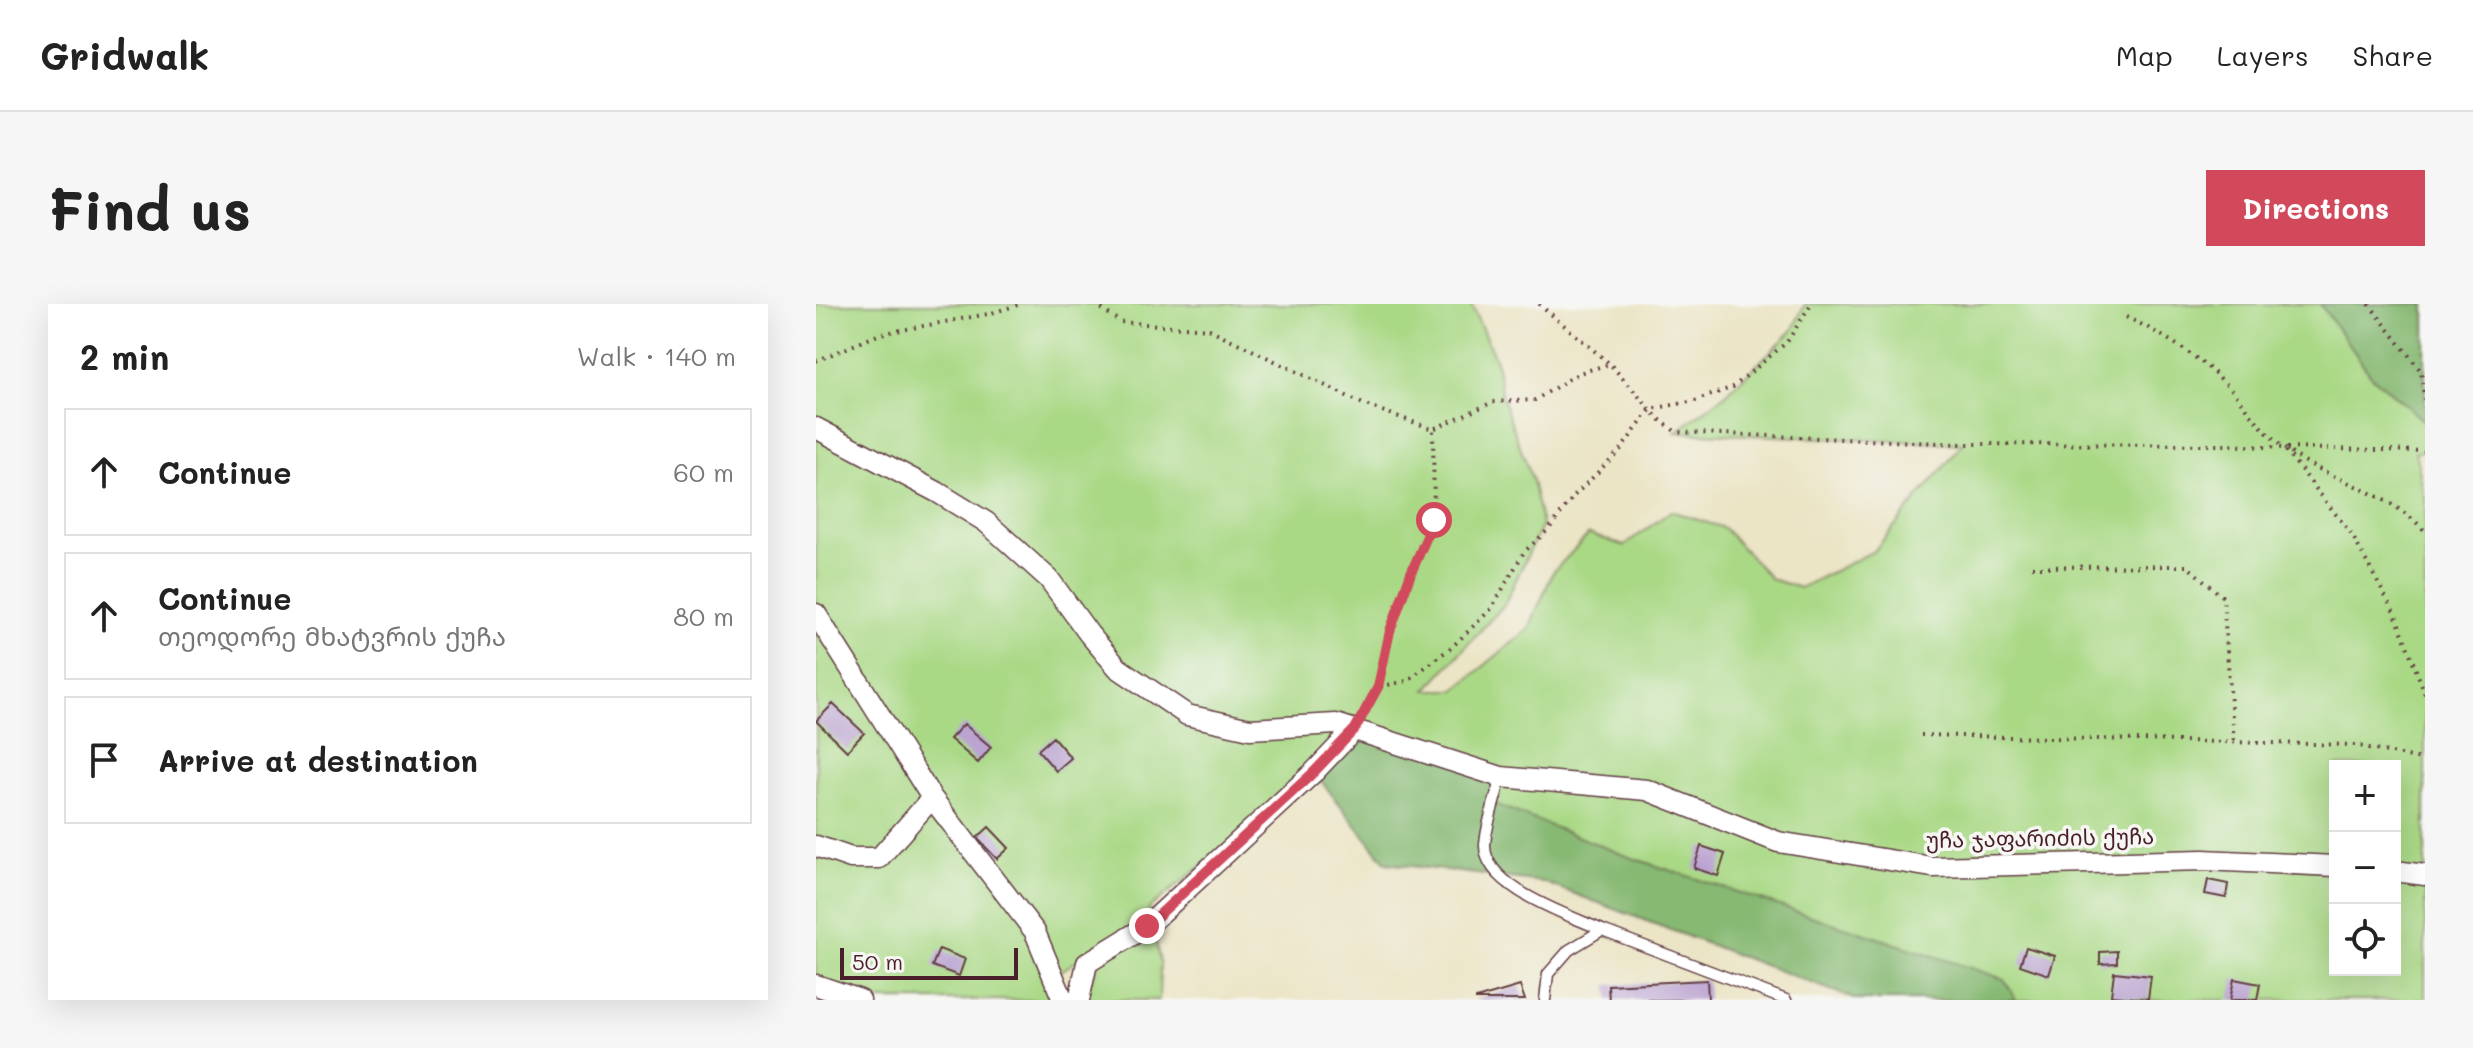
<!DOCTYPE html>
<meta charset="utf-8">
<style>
:root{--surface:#fff;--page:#f6f6f6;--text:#222;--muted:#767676;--line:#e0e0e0;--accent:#d1495b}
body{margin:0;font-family:Mali,"Noto Sans Georgian",sans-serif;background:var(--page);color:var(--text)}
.controls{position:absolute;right:24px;bottom:24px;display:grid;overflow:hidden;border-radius:0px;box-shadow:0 8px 32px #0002}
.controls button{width:72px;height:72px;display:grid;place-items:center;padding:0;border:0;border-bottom:2px solid var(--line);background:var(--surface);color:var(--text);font:40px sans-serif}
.scale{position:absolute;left:24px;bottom:20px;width:178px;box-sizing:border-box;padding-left:8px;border:4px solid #4a1f2b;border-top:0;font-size:22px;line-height:28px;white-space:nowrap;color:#4a1f2b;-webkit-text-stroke:6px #f6f6f2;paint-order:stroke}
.stop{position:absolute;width:24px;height:24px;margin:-18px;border:6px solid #d1495b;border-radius:50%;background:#fff}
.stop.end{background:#d1495b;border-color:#fff;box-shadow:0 2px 8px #0008}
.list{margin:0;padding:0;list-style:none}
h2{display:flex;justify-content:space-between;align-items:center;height:104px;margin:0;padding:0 32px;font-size:34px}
h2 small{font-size:26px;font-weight:400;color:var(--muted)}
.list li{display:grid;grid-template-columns:52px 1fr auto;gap:24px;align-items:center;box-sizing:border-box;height:128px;margin:0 16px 16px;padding:0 16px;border:2px solid var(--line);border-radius:0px}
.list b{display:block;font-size:30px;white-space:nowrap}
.list p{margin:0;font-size:26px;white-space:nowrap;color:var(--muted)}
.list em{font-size:26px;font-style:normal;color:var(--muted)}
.icon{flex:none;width:44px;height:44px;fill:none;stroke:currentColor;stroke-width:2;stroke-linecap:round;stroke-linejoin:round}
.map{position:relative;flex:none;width:1609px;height:696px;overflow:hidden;border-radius:0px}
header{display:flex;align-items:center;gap:48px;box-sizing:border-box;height:112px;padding:0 40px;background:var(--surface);border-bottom:2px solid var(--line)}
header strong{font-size:38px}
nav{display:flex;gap:44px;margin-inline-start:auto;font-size:28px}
.intro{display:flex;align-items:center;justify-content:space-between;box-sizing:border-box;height:192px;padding:0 48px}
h1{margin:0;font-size:56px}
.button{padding:20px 36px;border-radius:0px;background:var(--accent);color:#fff;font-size:28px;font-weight:700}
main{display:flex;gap:48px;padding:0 48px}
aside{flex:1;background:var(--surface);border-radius:0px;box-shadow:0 8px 32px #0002}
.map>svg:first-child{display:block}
</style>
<header>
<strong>Gridwalk</strong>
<nav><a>Map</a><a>Layers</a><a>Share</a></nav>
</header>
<div class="intro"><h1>Find us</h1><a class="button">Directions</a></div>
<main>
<aside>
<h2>2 min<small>Walk · 140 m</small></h2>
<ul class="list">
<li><svg class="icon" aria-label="ahead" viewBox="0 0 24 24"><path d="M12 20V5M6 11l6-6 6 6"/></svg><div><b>Continue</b></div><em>60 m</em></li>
<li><svg class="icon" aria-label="ahead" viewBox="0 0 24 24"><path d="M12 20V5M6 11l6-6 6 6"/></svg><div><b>Continue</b><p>თეოდორე მხატვრის ქუჩა</p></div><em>80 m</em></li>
<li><svg class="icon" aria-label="arrive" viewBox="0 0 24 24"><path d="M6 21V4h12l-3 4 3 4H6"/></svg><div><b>Arrive at destination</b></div></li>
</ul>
</aside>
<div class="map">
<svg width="1609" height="696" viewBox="0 0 1609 696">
<rect width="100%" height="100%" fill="#f6f6f2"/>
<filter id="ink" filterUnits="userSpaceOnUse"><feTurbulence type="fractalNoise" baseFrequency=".0125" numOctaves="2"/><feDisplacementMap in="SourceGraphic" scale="16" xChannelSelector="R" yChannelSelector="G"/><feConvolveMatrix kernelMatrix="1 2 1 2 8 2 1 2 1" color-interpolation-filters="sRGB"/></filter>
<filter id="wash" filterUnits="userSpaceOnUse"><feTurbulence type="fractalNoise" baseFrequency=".006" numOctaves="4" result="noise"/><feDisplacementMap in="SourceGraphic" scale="32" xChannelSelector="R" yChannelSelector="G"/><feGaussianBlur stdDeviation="1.8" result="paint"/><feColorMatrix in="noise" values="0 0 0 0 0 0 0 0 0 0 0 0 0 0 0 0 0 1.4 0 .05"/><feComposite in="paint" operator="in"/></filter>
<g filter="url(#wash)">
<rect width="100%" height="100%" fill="#ebe4c5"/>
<!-- green -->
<path fill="#aad986" stroke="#7a7c58" stroke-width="2" fill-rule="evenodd" d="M0,0H655L680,57L686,93L715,173L726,221L688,301L610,386H639L713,325L737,268L773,230L808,242L855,207L908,224L955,275L984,284L1058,247L1147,140L860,128L909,91L976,27L989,0H1504L1555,71L1609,118V147L1599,148L1609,193V696H1200L1188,675L813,553L679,500L552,429L333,604L344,659L343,696H267L291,638L237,672L247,696H0ZM1519,462H1579V666H1519Z"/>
<!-- forest -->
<path fill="#87b973" stroke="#686c4f" stroke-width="2" d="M1504,0H1609V118L1555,71Z
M552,429L685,473L679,500L813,553L1188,675L1200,696H1041L727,578L570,559L498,468Z"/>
<g id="blocks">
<!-- building -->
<path fill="#bba4d1" d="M17,400L48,429L31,447L0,417Z
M148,420L175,443L162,459L134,435Z
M237,433L255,454L240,467L222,446Z
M173,523L193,544L181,555L161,534Z
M885,542L909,550L902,572L878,564Z
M1392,576L1412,580L1410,594L1389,590Z
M1210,643L1239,652L1233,671L1204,661Z
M123,645L149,655L143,672L116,662Z
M1301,647V659L1284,660V648Z
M1298,668L1335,672L1332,695L1295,692Z
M1418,675L1444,680L1441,696H1414Z
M891,676L892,696H793L792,681Z
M704,682L709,696H660V695Z"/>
</g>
</g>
<g filter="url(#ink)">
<use href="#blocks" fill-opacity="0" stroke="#623d42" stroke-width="2"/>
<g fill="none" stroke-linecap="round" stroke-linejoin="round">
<defs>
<path id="service" d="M685,473C680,494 670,521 669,541C668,584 754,611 786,626
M729,696L732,670L753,646L786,626L970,696"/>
<path id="minor" d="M0,124L121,188L170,218L233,275L273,330L302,364L371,411L434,425L520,420L685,473L831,486L962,538L1116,563L1387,556L1519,562
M0,310L116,494L219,628L247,696
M0,542L35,554H63L116,494
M1579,567L1609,571
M0,681L44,696
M263,696L271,659L331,622L498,468L539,425"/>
</defs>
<!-- service casing -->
<use href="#service" stroke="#623d42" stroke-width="13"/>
<!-- minor casing -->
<use href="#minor" stroke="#623d42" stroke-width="23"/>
<!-- path -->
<path stroke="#623d42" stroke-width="4" stroke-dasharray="2 6" stroke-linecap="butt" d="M279,0L304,18L393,25L549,101L617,125L677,98L719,96L763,69L794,60L842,114L860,128L1148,140L1410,141L1468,144L1536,231L1580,312L1609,390
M723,0L794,60
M1553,0L1605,67L1609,100
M1310,13C1347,30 1387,55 1415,85C1433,105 1446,128 1468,144C1512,177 1571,186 1609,227
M0,57L64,30L172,10L205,0
M1471,144L1609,147
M1216,263L1371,262L1407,293L1418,439
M562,383L574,327L595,269L618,216L617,125
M548,409L562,383L591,377L637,342L675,305L708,248L733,225L758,192L805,145L835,105L879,97L917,83L971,38L995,0
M1105,431L1539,441L1609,456"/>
<!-- service -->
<use href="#service" stroke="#fff" stroke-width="10"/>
<!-- minor -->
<use href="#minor" stroke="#fff" stroke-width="20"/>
</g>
</g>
<g fill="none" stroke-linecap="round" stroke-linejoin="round" filter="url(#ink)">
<!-- route -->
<path stroke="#d1495b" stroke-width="10" d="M331,622L498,468L539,425L562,383L574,327L595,269L618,216"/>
</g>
<g text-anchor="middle" stroke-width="7" stroke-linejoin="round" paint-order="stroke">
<!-- street labels -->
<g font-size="22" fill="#4a1f2b" stroke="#f6f6f2">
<text transform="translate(1224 534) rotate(-1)" y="8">უჩა ჯაფარიძის ქუჩა</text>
</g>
</g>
</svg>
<div class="controls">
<button>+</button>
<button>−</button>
<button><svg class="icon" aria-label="locate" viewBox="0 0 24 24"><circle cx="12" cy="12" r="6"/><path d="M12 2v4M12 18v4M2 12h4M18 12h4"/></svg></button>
</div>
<div class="scale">50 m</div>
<div class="stop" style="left:618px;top:216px"></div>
<div class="stop end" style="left:331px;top:622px"></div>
</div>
</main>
